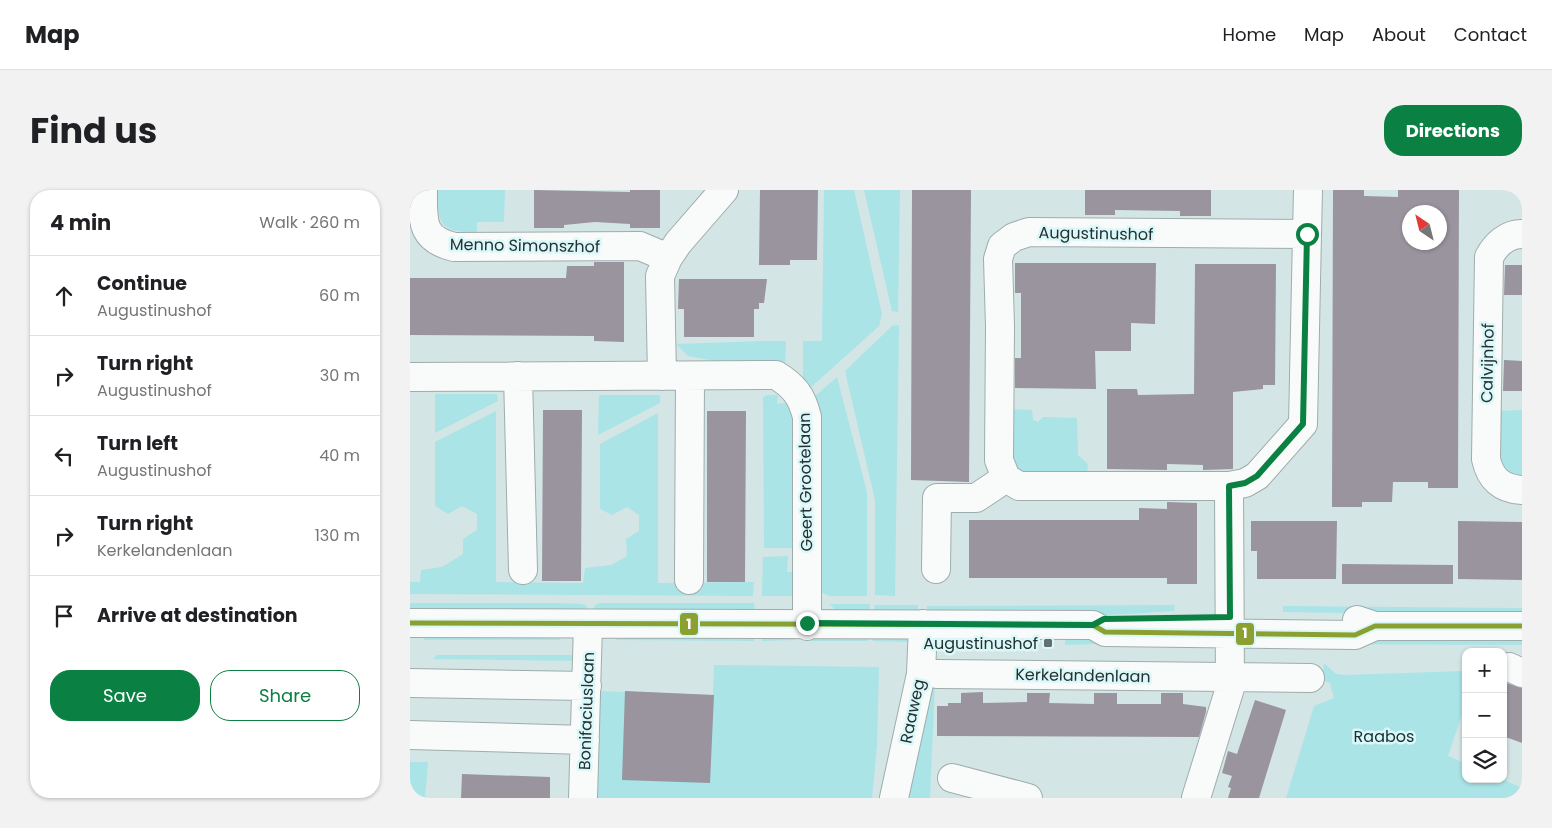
<!DOCTYPE html>
<meta charset="utf-8">
<style>
:root{--surface:#fff;--page:#f2f2f2;--text:#202124;--muted:#757577;--line:#e0e0e0;--accent:#0b8043}
body{margin:0;font-family:Poppins,sans-serif;background:var(--page);color:var(--text)}
.controls{position:absolute;right:15px;bottom:15px;display:grid;overflow:hidden;border-radius:10px;box-shadow:0 1px 4px #0004}
.controls button{width:45px;height:45px;display:grid;place-items:center;padding:0;border:0;border-bottom:1px solid var(--line);background:var(--surface);color:var(--text);font:25px sans-serif}
.compass{position:absolute;left:992px;top:15px;width:45px;height:45px;border-radius:50%;background:var(--surface);box-shadow:0 1px 4px #0004;rotate:325deg}
.stop{position:absolute;width:15px;height:15px;margin:-11px;border:4px solid #0b8043;border-radius:50%;background:#fff}
.stop.end{background:#0b8043;border-color:#fff;box-shadow:0 1px 5px #0008}
.list{margin:0;padding:0;list-style:none}
h2{display:flex;justify-content:space-between;align-items:center;height:65px;margin:0;padding:0 20px;font-size:21px}
h2 small{font-size:16px;font-weight:400;color:var(--muted)}
.list li{display:grid;grid-template-columns:32px 1fr auto;gap:15px;align-items:center;box-sizing:border-box;height:80px;padding:0 20px;border-top:1px solid var(--line)}
.list b{display:block;font-size:19px;white-space:nowrap}
.list p{margin:0;font-size:16px;white-space:nowrap;color:var(--muted)}
.list em{font-size:16px;font-style:normal;color:var(--muted)}
.actions{display:flex;gap:10px;padding:15px 20px}
.actions a{flex:1;padding:11px 0;border:1px solid var(--accent);border-radius:20px;text-align:center;font-size:18px;color:var(--accent)}
.actions .main{background:var(--accent);color:#fff}
.icon{flex:none;width:28px;height:28px;fill:none;stroke:currentColor;stroke-width:2;stroke-linecap:round;stroke-linejoin:round}
.map{position:relative;flex:none;width:1112px;height:608px;overflow:hidden;border-radius:20px}
header{display:flex;align-items:center;gap:30px;box-sizing:border-box;height:70px;padding:0 25px;background:var(--surface);border-bottom:1px solid var(--line)}
header strong{font-size:24px}
nav{display:flex;gap:28px;margin-inline-start:auto;font-size:18px}
.intro{display:flex;align-items:center;justify-content:space-between;box-sizing:border-box;height:120px;padding:0 30px}
h1{margin:0;font-size:35px}
.button{padding:12px 22px;border-radius:20px;background:var(--accent);color:#fff;font-size:18px;font-weight:700}
main{display:flex;gap:30px;padding:0 30px}
aside{flex:1;background:var(--surface);border-radius:20px;box-shadow:0 1px 4px #0004}
.map>svg:first-child{display:block}
</style>
<header>
<strong>Map</strong>
<nav><a>Home</a><a>Map</a><a>About</a><a>Contact</a></nav>
</header>
<div class="intro"><h1>Find us</h1><a class="button">Directions</a></div>
<main>
<aside>
<h2>4 min<small>Walk · 260 m</small></h2>
<ul class="list">
<li><svg class="icon" aria-label="ahead" viewBox="0 0 24 24"><path d="M12 20V5M6 11l6-6 6 6"/></svg><div><b>Continue</b><p>Augustinushof</p></div><em>60 m</em></li>
<li><svg class="icon" aria-label="right" viewBox="0 0 24 24"><path d="M7 20v-9h11M14 6l5 5-5 5"/></svg><div><b>Turn right</b><p>Augustinushof</p></div><em>30 m</em></li>
<li><svg class="icon" aria-label="left" viewBox="0 0 24 24"><path d="M17 20v-9H6M10 6l-5 5 5 5"/></svg><div><b>Turn left</b><p>Augustinushof</p></div><em>40 m</em></li>
<li><svg class="icon" aria-label="right" viewBox="0 0 24 24"><path d="M7 20v-9h11M14 6l5 5-5 5"/></svg><div><b>Turn right</b><p>Kerkelandenlaan</p></div><em>130 m</em></li>
<li><svg class="icon" aria-label="arrive" viewBox="0 0 24 24"><path d="M6 21V4h12l-3 4 3 4H6"/></svg><div><b>Arrive at destination</b></div></li>
</ul>
<div class="actions"><a class="main">Save</a><a>Share</a></div>
</aside>
<div class="map">
<svg width="1112" height="608" viewBox="0 0 1112 608">
<rect width="100%" height="100%" fill="#d4e5e5"/>
<!-- green -->
<path fill="#aae4e6" d="M28,0H95L94,32H67V43C31,41 27,36 28,0Z
M414,0H444L472,124L469,136L399,199L393,191V151H412Z
M454,0H490L488,122L482,121Z
M489,135L485,406L465,405V310L435,181L482,136Z
M357,151H376L375,174H300V170L278,166L266,154Z
M427,187L457,302V406H419L409,401L404,207Z
M25,204H87L88,211L25,243Z
M189,205H250V213L188,245Z
M357,205H368L367,214L382,212L385,224L387,358H354L353,207Z
M598,219L622,220L623,230L628,232L633,227L667,228L668,265L678,274L677,282L614,283C593,270 599,241 598,219Z
M1112,220V286C1101,284 1096,280 1089,272L1088,221Z
M86,221V392L173,393L175,378L201,375L217,366L216,349L229,341V325L217,317L202,325L190,319V254L248,223V393L344,392L343,406L0,404V392H10L11,380L32,377L53,364V349L67,340V324L52,316L38,324L25,316V252Z
M378,366L377,382H385V404L383,406H352L353,367Z
M0,413H148L172,414L177,416L176,420H0Z
M190,413H344L345,421L183,420L185,415Z
M420,414H460L459,422L426,421Z
M464,415H508V423L465,422Z
M765,415L764,421L698,425H517V416Z
M873,416L1112,418V426L873,422Z
M14,445H147L151,450H14Z
M215,445L343,446L344,451L205,450Z
M352,446L385,447V450L352,451Z
M399,447H459L458,451H399Z
M462,448H497L501,452L463,451Z
M617,448V453L526,452L527,449Z
M765,448L722,453L655,455V449Z
M931,449L1112,450V455L874,454Z
M27,465H162L166,471L23,469Z
M520,467L526,469L520,608H496Z
M914,473L926,484L935,485L1054,481L1056,513L1038,566L1056,574V589H1092L1112,598V608H876L904,516L924,508L920,493L912,490Z
M304,475L469,477L467,556L462,608H185L188,501L303,505Z
M0,572H18L15,608H0Z"/>
<!-- building -->
<path fill="#99949e" fill-rule="evenodd" d="M124,0L220,2V0H250V38H220V34L185,32L154,35V38H124Z
M350,0H408L407,70H380V75H349Z
M502,0H561L559,292L501,290Z
M675,0H801V26H770V21L705,20V25H675Z
M923,0H954V6L988,7V0H1049L1048,298H1018V292H983L982,312H952V317H922ZM1000,22H1030V52H1000Z
M184,72H214V152L184,151V146L0,145V88H156L157,76H184Z
M605,73H746L745,134L721,133V161H685L686,199L605,198V168H611V103H605Z
M785,74H866L865,195H853V199L823,202V279L793,280V275L757,274V280L697,279V199H727L728,205L784,204Z
M1095,75H1112V105H1094Z
M269,89H357L354,113H349V119H344V147H274V119H268Z
M1094,170L1112,171V201H1093Z
M133,220H172L171,391H132Z
M297,221H336L335,392H297Z
M757,312L787,313V394H757V388H559V330H729V318L757,319Z
M841,331H927L926,389H847V361H841Z
M1048,331L1112,332V390L1048,389Z
M932,374L1043,375V394H932Z
M1093,492L1112,498V553L1093,546Z
M215,501L304,505L300,593L212,590Z
M573,502V513L617,512V503H640L639,513L684,514V503H707V514H751V503H773V514L796,517V522L789,547L527,546V516H538V513H551V503Z
M845,510L876,520L849,608H818L821,598L818,597L822,586L812,583L818,561L827,564Z
M52,584L140,587V608H51Z"/>
<g fill="none" stroke-linecap="round" stroke-linejoin="round">
<defs>
<path id="minor" d="M13,0C13,30 10,49 44,57L230,56L258,68
M619,42L897,44L893,234L847,286L835,293L819,296H609L596,288L589,270L590,136L588,69L592,56L604,47Z
M897,44L898,0
M1112,44C1097,44 1086,54 1079,67L1076,269C1080,288 1091,299 1112,300
M108,186L113,380
M252,186L250,86L258,68L268,53L314,0
M0,187L366,185C384,196 392,206 397,227V436
M526,379L527,308H566L596,288
M279,390L280,186
M947,430L965,436H1112
M0,433L683,435L695,442L945,445L965,436
M1099,477L1112,483
M527,484L900,488
M0,493L177,496
M0,545L175,550
M542,588L618,608
M173,608L178,434
M484,608L511,484L513,434
M786,608L820,498L819,296"/>
</defs>
<!-- minor casing -->
<use href="#minor" stroke="#9facac" stroke-width="30"/>
<!-- minor -->
<use href="#minor" stroke="#f9fbfb" stroke-width="28"/>
<defs>
<path id="bus-1" d="M0,433L683,435L695,442L945,445L965,436H1112"/>
</defs>
<!-- bus-1 casing -->
<use href="#bus-1" stroke="#daf8f9" stroke-width="9"/>
<!-- bus-1 -->
<use href="#bus-1" stroke="#8ca032" stroke-width="5"/>
</g>
<g fill="none" stroke-linecap="round" stroke-linejoin="round">
<!-- route -->
<path stroke="#0b8043" stroke-width="6" d="M397,433L683,435L694,429L820,427L819,296L835,293L847,286L893,234L897,44"/>
</g>
<!-- markers -->
<rect fill="#626f70" stroke="#daf8f9" stroke-width="2" x="633" y="448" width="10" height="10" rx="2.5"/>
<g text-anchor="middle" stroke-width="5" stroke-linejoin="round" paint-order="stroke">
<!-- street labels -->
<g font-size="16" fill="#253031" stroke="#daf8f9">
<text transform="translate(686 43) rotate(1)" y="6">Augustinushof</text>
<text transform="translate(115 55) rotate(1)" y="6">Menno Simonszhof</text>
<text transform="translate(1077 173) rotate(-89)" y="6">Calvijnhof</text>
<text transform="translate(395 292) rotate(-91)" y="6">Geert Grootelaan</text>
<text transform="translate(673 485) rotate(1)" y="6">Kerkelandenlaan</text>
<text transform="translate(176 521) rotate(-88)" y="6">Bonifaciuslaan</text>
<text transform="translate(502 521) rotate(-78)" y="6">Raaweg</text>
</g>
<!-- poi labels -->
<g font-size="16" fill="#253031" stroke="#daf8f9" text-anchor="end">
<text x="628" y="459">Augustinushof</text>
</g>
<!-- park labels -->
<g font-size="16" fill="#182f30" stroke="#daf8f9">
<text x="974" y="552">Raabos</text>
</g>
</g>
<g stroke="#daf8f9" stroke-width="2">
<rect x="269" y="422" width="20" height="24" rx="5" fill="#8ca032"/>
<rect x="825" y="432" width="20" height="24" rx="5" fill="#8ca032"/>
</g>
<g font-size="14" text-anchor="middle" font-weight="bold" fill="#fff">
<text x="279" y="439">1</text>
<text x="835" y="448">1</text>
</g>
</svg>
<div class="controls">
<button>+</button>
<button>−</button>
<button><svg class="icon" aria-label="layers" viewBox="0 0 24 24"><path d="M12 4l9 5-9 5-9-5zM3 14l9 5 9-5"/></svg></button>
</div>
<svg class="compass" viewBox="-18 -18 36 36"><path d="M0-13l5 13h-10z" fill="#e53935"/><path d="M0 13l5-13h-10z" fill="#757577"/></svg>
<div class="stop" style="left:897px;top:44px"></div>
<div class="stop end" style="left:397px;top:433px"></div>
</div>
</main>
